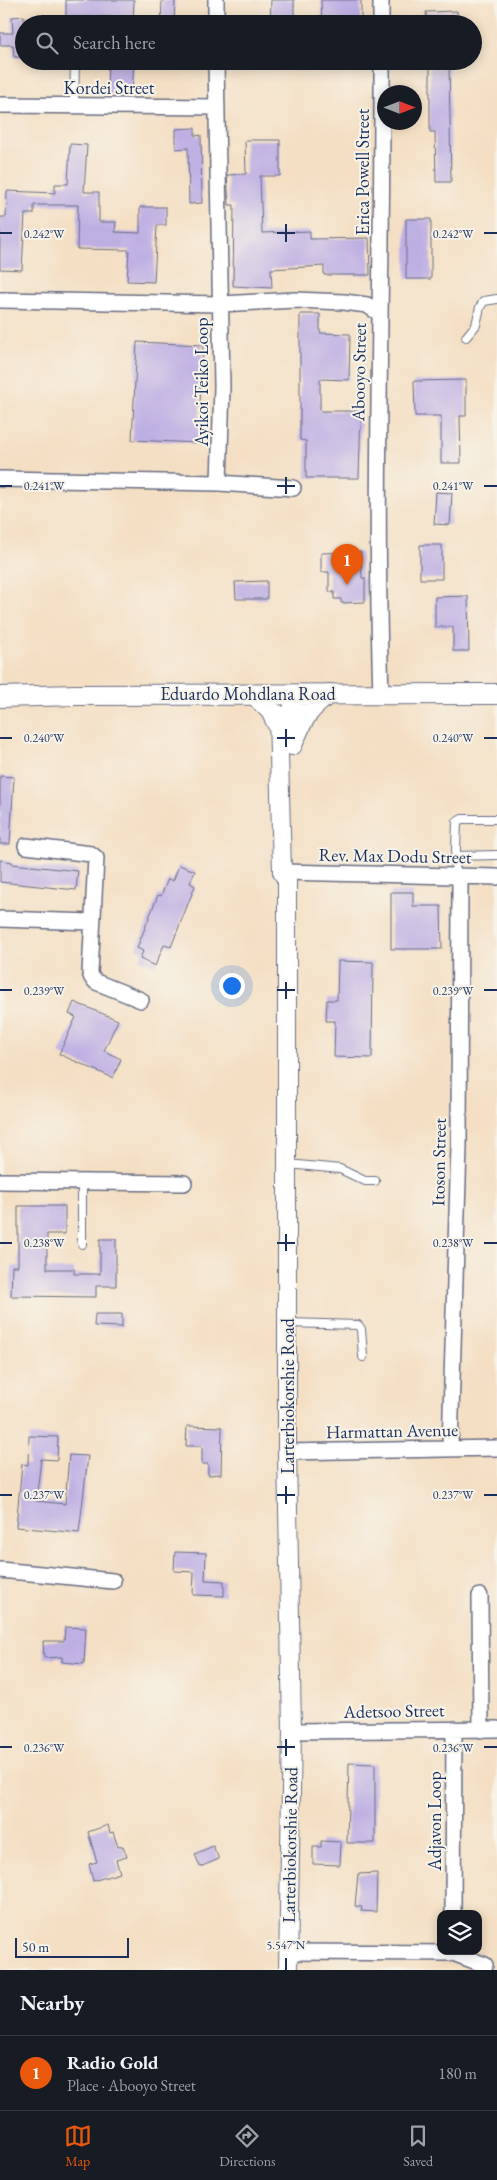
<!DOCTYPE html>
<meta charset="utf-8">
<style>
:root{--surface:#171b24;--page:#20242c;--text:#f1f3f6;--muted:#9ea1a6;--line:#363941;--accent:#ea580c}
body{margin:0;font-family:"EB Garamond",serif;background:var(--page);color:var(--text)}
.controls{position:absolute;right:15px;bottom:15px;display:grid;overflow:hidden;border-radius:10px;box-shadow:0 2px 12px #0003}
.controls button{width:45px;height:45px;display:grid;place-items:center;padding:0;border:0;border-bottom:1px solid var(--line);background:var(--surface);color:var(--text);font:25px sans-serif}
.compass{position:absolute;left:377px;top:85px;width:45px;height:45px;border-radius:50%;background:var(--surface);box-shadow:0 2px 12px #0003;rotate:90deg}
.scale{position:absolute;left:15px;bottom:12px;width:114px;box-sizing:border-box;padding-left:5px;border:2px solid #1b2f5e;border-top:0;font-size:14px;line-height:18px;white-space:nowrap;color:#1b2f5e;-webkit-text-stroke:4px #f7f3e8;paint-order:stroke}
.you{position:absolute;left:231px;top:985px;width:18px;height:18px;margin:-12px;border:4px solid #fff;border-radius:50%;background:#1a73e8;box-shadow:0 0 0 8px #1a73e833}
.badge{display:grid;place-items:center;width:32px;height:32px;border-radius:50%;background:var(--accent);color:#fff;font-size:16px;font-weight:700}
.pin{position:absolute;translate:-50% -41px;filter:drop-shadow(0 1px 2px #0008)}
.pin::after{content:'';position:absolute;top:26px;width:18px;height:15px;background:inherit;clip-path:polygon(0 0,100% 0,50% 100%)}
.list{margin:0;padding:0;list-style:none}
h2{display:flex;justify-content:space-between;align-items:center;height:65px;margin:0;padding:0 20px;font-size:21px}
h2 small{font-size:16px;font-weight:400;color:var(--muted)}
.list li{display:grid;grid-template-columns:32px 1fr auto;gap:15px;align-items:center;box-sizing:border-box;height:75px;padding:0 20px;border-top:1px solid var(--line)}
.list b{display:block;font-size:19px;white-space:nowrap}
.list p{margin:0;font-size:16px;white-space:nowrap;color:var(--muted)}
.list em{font-size:16px;font-style:normal;color:var(--muted)}
.icon{flex:none;width:28px;height:28px;fill:none;stroke:currentColor;stroke-width:2;stroke-linecap:round;stroke-linejoin:round}
.map{position:relative;flex:none;width:497px;height:1970px;overflow:hidden}
.search{position:absolute;background:var(--surface);box-shadow:0 2px 12px #0003;left:15px;right:15px;top:15px;height:55px;display:flex;align-items:center;gap:12px;box-sizing:border-box;padding:0 18px;border-radius:28px;color:var(--muted);font-size:19px}
.sheet{height:140px;background:var(--surface)}
nav{display:flex;justify-content:space-around;align-items:center;box-sizing:border-box;height:70px;border-top:1px solid var(--line);background:var(--surface);font-size:14px;color:var(--muted)}
nav a{display:grid;justify-items:center;gap:2px}
nav .on{color:var(--accent)}
.map>svg:first-child{display:block}
</style>
<div class="map">
<svg width="497" height="1970" viewBox="0 0 497 1970">
<rect width="100%" height="100%" fill="#f7f3e8"/>
<filter id="ink" filterUnits="userSpaceOnUse"><feTurbulence type="fractalNoise" baseFrequency=".02" numOctaves="2"/><feDisplacementMap in="SourceGraphic" scale="10" xChannelSelector="R" yChannelSelector="G"/><feConvolveMatrix kernelMatrix="1 2 1 2 8 2 1 2 1" color-interpolation-filters="sRGB"/></filter>
<filter id="wash" filterUnits="userSpaceOnUse"><feTurbulence type="fractalNoise" baseFrequency=".0096" numOctaves="4" result="noise"/><feDisplacementMap in="SourceGraphic" scale="20" xChannelSelector="R" yChannelSelector="G"/><feGaussianBlur stdDeviation="1.12" result="paint"/><feColorMatrix in="noise" values="0 0 0 0 0 0 0 0 0 0 0 0 0 0 0 0 0 1.4 0 .05"/><feComposite in="paint" operator="in"/></filter>
<g filter="url(#wash)">
<rect width="100%" height="100%" fill="#f4dfc4"/>
<g id="blocks">
<!-- building -->
<path fill="#beafe3" d="M66,0H134L133,24H111V17H66Z
M162,0H175L174,24H161Z
M271,0H294V24H270Z
M321,0H361V24H322Z
M457,11V24H427L426,12Z
M24,16V57H14L13,45H0V33H13L12,17Z
M108,61H134L132,95L107,93Z
M430,61H449L451,182H436L435,132H430Z
M195,128V136L201,135L202,203L189,204L188,148L176,149V129Z
M245,140H280V176H260L262,233L310,231V239L369,238L370,275H324V266L271,269L272,288L233,286L234,205H229L227,175L246,174Z
M70,144L87,145L84,192H99V222H116L115,232L140,233V207H166V225H157L154,282L127,281L129,250L77,249L78,205H34V214H25L22,270L0,269V217H6L7,191L55,193V184H68Z
M406,219H431V279H406Z
M300,314H320V333L350,334L349,380L320,379V411H361L359,478H306V441L300,440Z
M137,342L203,345L198,443L132,440Z
M466,380V416H460L461,463H441V416H415L414,381Z
M436,492L452,493L450,525L434,524Z
M420,545H442V579H420Z
M361,552L362,578H365V602L341,603V599H334V592H329V572H321V553Z
M267,581V599H236L235,582Z
M468,596L469,651H453V627H435V597Z
M0,776L14,777L10,844H0Z
M0,860L12,862V864L78,871L76,890L0,882Z
M179,865L195,871L190,883L195,886L171,947L164,945L155,966L140,959L143,951L137,948L158,895L161,896L168,879L173,881Z
M391,892H413V906H441L442,949H391Z
M338,961L373,962L372,1058L334,1057L335,1021H326L327,1000H337Z
M74,1002L118,1020L104,1051L121,1059L113,1078L59,1054L76,1017L69,1014Z
M18,1206H65V1234H47V1269H74V1274H100V1239H116V1286H96V1297L11,1296L12,1266H18Z
M95,1314H122V1327L94,1326Z
M187,1426L222,1427L221,1474L208,1475V1464H202V1446H186Z
M29,1436L58,1437L57,1460L41,1459L36,1501L65,1504L69,1455L88,1456L79,1533L16,1527L22,1464L28,1465Z
M175,1552L206,1553L205,1580L224,1581V1596L193,1595L194,1572L174,1571Z
M65,1627L86,1628L84,1664L62,1662V1657L44,1658L43,1641H64Z
M349,1763L375,1764V1843H347Z
M108,1825L110,1833L113,1832L118,1847L123,1846L127,1857L116,1860L120,1873L93,1881L89,1864L97,1862L88,1832Z
M321,1841L341,1842L340,1865L313,1864V1847H321Z
M213,1846L219,1859L200,1867L195,1854Z
M377,1873L376,1912L361,1911L362,1907L355,1906L358,1874Z"/>
</g>
</g>
<g filter="url(#ink)">
<use href="#blocks" fill-opacity="0" stroke="#676d82" stroke-width="1"/>
<g fill="none" stroke-linecap="round" stroke-linejoin="round">
<defs>
<path id="service" d="M74,107L75,61
M466,337L476,325L480,307L484,301L497,299
M455,856L497,855
M455,877L457,822L462,819H497
M288,1164L340,1169L365,1181H375
M82,1244V1182
M288,1323L358,1325L361,1329L363,1357"/>
<path id="minor" d="M216,0V24
M381,0V24
M216,61L222,386L219,483
M0,105L217,107
M0,300L221,304L295,300L344,302L367,305L379,313
M0,479L219,483L293,488
M381,694C374,483 383,272 382,61
M26,846L91,854L96,858L90,973L92,978L96,982L141,1000
M282,872L497,877
M0,919L92,922
M0,1181L184,1183
M450,1448L459,1146L460,877
M287,1452L497,1448
M0,1570L113,1581
M480,1596L481,1730
M292,1731L497,1729
M453,1914L454,1729
M288,1952L453,1953L485,1965L483,1970"/>
<path id="tertiary" d="M278,714L282,872L287,881V1452L292,1731L288,1970
M292,742L293,694"/>
<path id="secondary" d="M255,695L271,711L279,727
M0,697L76,695L497,694
M292,745C302,720 307,709 329,694"/>
</defs>
<!-- service casing -->
<use href="#service" stroke="#676d82" stroke-width="10"/>
<!-- minor casing -->
<use href="#minor" stroke="#676d82" stroke-width="18"/>
<!-- tertiary casing -->
<use href="#tertiary" stroke="#676d82" stroke-width="20"/>
<!-- secondary casing -->
<use href="#secondary" stroke="#676d82" stroke-width="22"/>
<!-- service -->
<use href="#service" stroke="#fff" stroke-width="8"/>
<!-- minor -->
<use href="#minor" stroke="#fff" stroke-width="15"/>
<!-- tertiary -->
<use href="#tertiary" stroke="#fff" stroke-width="18"/>
<!-- secondary -->
<use href="#secondary" stroke="#fff" stroke-width="20"/>
</g>
</g>
<!-- ticks -->
<path fill="none" stroke="#1b2f5e" stroke-width="2" d="M286,224V242M0,233H12M277,233H295M484,233H497M286,477V494M0,486H12M277,486H295M484,486H497M286,729V747M0,738H12M277,738H295M484,738H497M286,982V999M0,990H12M277,990H295M484,990H497M286,1234V1251M0,1243H12M277,1243H295M484,1243H497M286,1486V1504M0,1495H12M277,1495H295M484,1495H497M286,1739V1756M0,1747H12M277,1747H295M484,1747H497M286,1958V1970"/>
<g text-anchor="middle" stroke-width="4" stroke-linejoin="round" paint-order="stroke">
<!-- street labels -->
<g font-size="18" fill="#1b2f5e" stroke="#f7f3e8">
<text x="109" y="94">Kordei Street</text>
<text transform="translate(363 172) rotate(-90)" y="6">Erica Powell Street</text>
<text transform="translate(359 372) rotate(-89)" y="6">Abooyo Street</text>
<text transform="translate(202 382) rotate(-90)" y="6">Ayikoi Teiko Loop</text>
<text x="248" y="700">Eduardo Mohdlana Road</text>
<text transform="translate(395 856) rotate(1)" y="6">Rev. Max Dodu Street</text>
<text transform="translate(439 1162) rotate(-89)" y="6">Itoson Street</text>
<text transform="translate(288 1396) rotate(-90)" y="6">Larterbiokorshie Road</text>
<text transform="translate(392 1431) rotate(-1)" y="6">Harmattan Avenue</text>
<text transform="translate(394 1711) rotate(-1)" y="6">Adetsoo Street</text>
<text transform="translate(435 1821) rotate(-90)" y="6">Adjavon Loop</text>
<text transform="translate(290 1845) rotate(-89)" y="6">Larterbiokorshie Road</text>
</g>
</g>
<g font-size="12" text-anchor="middle" fill="#1b2f5e" stroke="#f7f3e8" stroke-width="4" stroke-linejoin="round" paint-order="stroke">
<text x="453" y="238">0.242°W</text>
<text x="44" y="238">0.242°W</text>
<text x="44" y="490">0.241°W</text>
<text x="453" y="490">0.241°W</text>
<text x="44" y="742">0.240°W</text>
<text x="453" y="742">0.240°W</text>
<text x="453" y="995">0.239°W</text>
<text x="44" y="995">0.239°W</text>
<text x="453" y="1247">0.238°W</text>
<text x="44" y="1247">0.238°W</text>
<text x="453" y="1499">0.237°W</text>
<text x="44" y="1499">0.237°W</text>
<text x="44" y="1752">0.236°W</text>
<text x="453" y="1752">0.236°W</text>
<text x="286" y="1949">5.547°N</text>
</g>
</svg>
<div class="controls">
<button><svg class="icon" aria-label="layers" viewBox="0 0 24 24"><path d="M12 4l9 5-9 5-9-5zM3 14l9 5 9-5"/></svg></button>
</div>
<svg class="compass" viewBox="-18 -18 36 36"><path d="M0-13l5 13h-10z" fill="#e53935"/><path d="M0 13l5-13h-10z" fill="#9ea1a6"/></svg>
<div class="scale">50 m</div>
<div class="you"></div>
<div class="pin badge" style="left:347px;top:585px">1</div>
<div class="search"><svg class="icon" aria-label="search" viewBox="0 0 24 24"><circle cx="10" cy="10" r="6"/><path d="M15 15l6 6"/></svg>Search here</div>
</div>
<section class="sheet">
<h2>Nearby<small></small></h2>
<ul class="list">
<li><span class="badge">1</span><div><b>Radio Gold</b><p>Place · Abooyo Street</p></div><em>180 m</em></li>
</ul>
</section>
<nav>
<a class="on"><svg class="icon" aria-label="map" viewBox="0 0 24 24"><path d="M3 6l6-2 6 2 6-2v14l-6 2-6-2-6 2zM9 4v14M15 6v14"/></svg>Map</a>
<a><svg class="icon" aria-label="directions" viewBox="0 0 24 24"><path d="M12 3l9 9-9 9-9-9zM9 14v-3h6M13 9l2 2-2 2"/></svg>Directions</a>
<a><svg class="icon" aria-label="saved" viewBox="0 0 24 24"><path d="M7 4h10v16l-5-4-5 4z"/></svg>Saved</a>
</nav>
